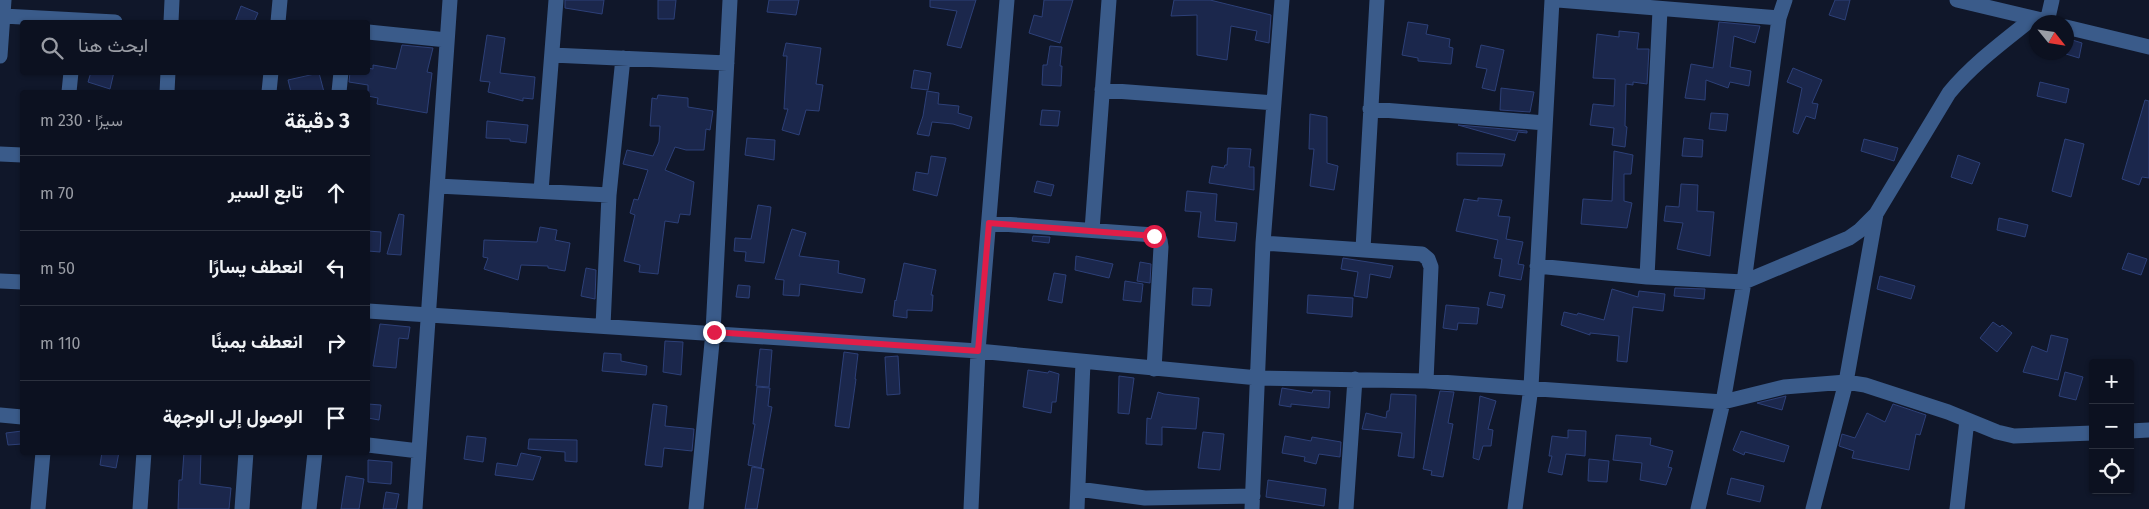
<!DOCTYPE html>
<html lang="ar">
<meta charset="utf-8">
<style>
:root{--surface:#0c1120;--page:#1a1f2d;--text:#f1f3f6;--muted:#9a9da5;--line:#2c313e}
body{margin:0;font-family:"Fira Sans",Vazirmatn,sans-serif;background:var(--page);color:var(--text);direction:rtl}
.controls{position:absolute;right:15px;bottom:15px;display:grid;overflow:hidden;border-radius:5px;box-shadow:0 1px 4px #0004}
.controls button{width:45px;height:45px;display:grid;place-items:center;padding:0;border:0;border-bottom:1px solid var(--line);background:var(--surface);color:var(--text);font:25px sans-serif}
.compass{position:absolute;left:2029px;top:15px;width:45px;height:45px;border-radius:50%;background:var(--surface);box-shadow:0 1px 4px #0004;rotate:120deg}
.stop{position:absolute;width:15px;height:15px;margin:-11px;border:4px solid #e11d48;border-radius:50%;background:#fff}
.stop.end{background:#e11d48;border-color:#fff;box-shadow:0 1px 5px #0008}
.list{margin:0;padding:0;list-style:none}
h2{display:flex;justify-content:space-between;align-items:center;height:65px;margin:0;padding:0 20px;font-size:21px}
h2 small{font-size:16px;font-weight:400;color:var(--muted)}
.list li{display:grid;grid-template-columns:32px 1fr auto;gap:15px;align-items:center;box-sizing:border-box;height:75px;padding:0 20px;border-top:1px solid var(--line)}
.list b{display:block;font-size:19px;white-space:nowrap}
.list em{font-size:16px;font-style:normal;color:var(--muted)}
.icon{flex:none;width:28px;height:28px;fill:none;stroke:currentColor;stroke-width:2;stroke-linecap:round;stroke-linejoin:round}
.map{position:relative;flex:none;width:2149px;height:509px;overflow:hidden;direction:ltr}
.search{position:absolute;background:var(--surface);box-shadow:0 1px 4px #0004;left:20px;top:20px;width:350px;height:55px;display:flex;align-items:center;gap:12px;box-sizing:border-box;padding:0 18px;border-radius:5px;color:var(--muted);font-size:19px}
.panel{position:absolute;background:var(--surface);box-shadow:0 1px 4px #0004;left:20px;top:90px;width:350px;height:365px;border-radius:5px;direction:rtl}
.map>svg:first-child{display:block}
</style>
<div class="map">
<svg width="2149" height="509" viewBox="0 0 2149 509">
<rect width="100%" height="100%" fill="#10172a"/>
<!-- building -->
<path fill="#1b274c" stroke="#2d4078" d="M565,0H604L602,14L565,8Z
M658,0H676L674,19H658Z
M769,0H799L796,15L767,12Z
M930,0H976L961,48L947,45L957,11L930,7Z
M1044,0H1073L1060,43L1029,33L1034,15L1042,17Z
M1174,0H1210L1271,15L1269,43L1255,40L1257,31L1231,26L1227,60L1197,55V15L1171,16Z
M1835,0H1850L1845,20L1829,15Z
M241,6L258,13L254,22H235Z
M1408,22L1428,25L1426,34L1450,39L1449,47L1453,48L1451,64L1418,61V58L1402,55Z
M1719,22L1760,26L1755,43L1734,36L1730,67L1751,71L1749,86L1730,82L1728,88L1706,80L1705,100L1685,98L1691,64L1713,68Z
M1619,31L1639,33L1637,49H1649L1647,84L1633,82V85L1626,84L1625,126L1627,127L1625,147L1612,145L1614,128L1590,125L1593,104L1614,106L1615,79L1593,78L1597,34L1619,37Z
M487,35L505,38L500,73L535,77L533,99L523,98V101L488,92L490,82L480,81Z
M2066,38L2082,43L2079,58L2066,54Z
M786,43L821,48L816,84L823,85L819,111L806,110L799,135L782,130L788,109H784L787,56H783Z
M402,45L433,48L427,72L432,73L427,113L377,104L378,98L368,96V85L349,82L350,72H368V68L373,69V65L396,69Z
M1481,45L1504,50L1495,91L1482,88L1487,69L1476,67Z
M1050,46L1062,47L1060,66H1062L1061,86L1042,85L1043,65H1047Z
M1793,68L1822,80L1812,103L1818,104L1815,119L1806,116L1798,134L1793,132L1802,88L1787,82Z
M914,70L931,73L928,90L911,88Z
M91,72H114L110,89L88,82Z
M319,73L324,92H291L288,80Z
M2040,82L2069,89L2066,103L2037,96Z
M1501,88L1534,92L1530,112L1500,110Z
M927,91L939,93L938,104L959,106L958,113L972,117L969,129L953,124L932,122L929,136L917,134L923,116Z
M658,95L688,98V107L713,111L710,130L706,129L704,150H686L675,147L665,170L694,182L690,215L680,214L678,223L665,221L658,274L639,272L640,265L624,261L635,215L630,213L634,199L638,200L648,170L623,164L627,150L653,156L659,142L660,126H650L652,98L657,99Z
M2145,100L2149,101V178L2142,177L2139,185L2122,179Z
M1042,110L1060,111L1058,126L1040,125Z
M1711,113L1728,114L1726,131L1709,129Z
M1310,114L1327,117V163L1338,166L1334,190L1310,186L1314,149H1309Z
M487,121L528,125L526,143L510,141V139L486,138Z
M1458,125L1527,131V133L1518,132L1515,141Z
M747,138L775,140L774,160L745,155Z
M1684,138L1703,140L1702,157L1682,156Z
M1864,139L1898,148L1894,161L1861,151Z
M2065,139L2084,144L2071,197L2052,191Z
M1228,148L1251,149L1249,167H1254V190L1209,183L1212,166L1224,168L1225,165H1227Z
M1614,151L1633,155L1631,174H1624V201L1632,203L1627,228L1581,224L1583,199L1612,201Z
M1457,153L1505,154L1502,166L1457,165Z
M1958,155L1980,163L1972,184L1951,177Z
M931,156L946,158L937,196L913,190L916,172L928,174Z
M1037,181L1054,185L1051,196L1034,192Z
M1681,184L1698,185L1697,211L1714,212L1710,256L1677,249L1683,223L1664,221L1666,206L1679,207Z
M1187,191L1217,194L1215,221L1237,223L1235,241L1198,237L1201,212L1185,211Z
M1478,198L1502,200L1498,216L1510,217L1506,239L1523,242L1518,264L1524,265L1521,280L1499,276L1502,259L1494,258L1498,240L1456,231L1464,199L1478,201Z
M758,205L771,207L764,263L745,261L746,252L734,251L735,238L751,239Z
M399,214L404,215L401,255L387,254Z
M1999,218L2028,225L2025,237L1997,230Z
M540,227L557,230L555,240L570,243L565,271L548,268V266L521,265L518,280L484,269L488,258L483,257L484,240L537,242Z
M792,229L806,233L799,256L839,261L838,273L865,279L862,293L800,284L799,296L783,295L784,280L775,279Z
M368,231L381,232L380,252L368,251Z
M1033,236L1050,237L1049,243L1032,241Z
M2128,253L2147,259L2141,275L2122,269Z
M1076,256L1113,264L1109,278L1075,270Z
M1343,258L1393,266L1390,278L1370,274L1367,298L1354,296L1358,272L1341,269Z
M1140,262L1151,264L1150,283L1137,281Z
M904,263L936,270L931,295H933L932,311L907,310V318L893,316L895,300L896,301Z
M586,268L596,270L595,299L581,296Z
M1054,273L1066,275L1062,303L1048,300Z
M1880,276L1915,286L1911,299L1877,289Z
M1125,281L1143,284L1141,302L1123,300Z
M738,285L750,286L749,298L736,297Z
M1193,288L1212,289L1210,306L1192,305Z
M1675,288L1705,289L1704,299L1674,296Z
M1612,289L1638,297L1639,291L1665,294L1663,311L1633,307L1627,362L1617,361L1619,336L1590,333V335L1561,325L1564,312L1577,315L1578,313L1604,320Z
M1490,292L1505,295L1502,308L1487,305Z
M1308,295L1353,298L1352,317L1307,313Z
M1446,305L1479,308L1477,324L1458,323L1457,330L1443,328Z
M1993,322L2000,327L2002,325L2012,333L1997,352L1980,338Z
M380,324L410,327L408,339L399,338L396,368L373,366Z
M2051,335L2068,339L2058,380L2023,372L2032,346L2047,352Z
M665,341L683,342L681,375L663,372Z
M760,349L772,350L769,387L756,386Z
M844,352L858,354L855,379H856L849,428L835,426Z
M604,353L621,354V361L647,366L646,375L602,371Z
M898,356L900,394L887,395L885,357Z
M1028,370L1048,373L1049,371L1059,374L1056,402H1052L1051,413L1023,407Z
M2065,372L2083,377L2076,400L2059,396Z
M1119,376L1134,378L1129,414L1118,413Z
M757,387L770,388L768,406L772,407L761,468L748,465L755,424H753Z
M1282,388L1312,393L1313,390L1330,391L1329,408L1291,404V407L1279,405Z
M1440,391L1454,392L1448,423L1453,424L1443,477L1431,475L1432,471L1423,469Z
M1158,392L1164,394L1199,398L1196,429L1162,427V445L1146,444L1147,418L1151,419Z
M1391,394L1416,395L1414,458L1398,456L1402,433L1362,429L1366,413L1386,418L1387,411H1389Z
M1480,396L1496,401L1488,429L1493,430L1491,446H1483L1479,460L1473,458Z
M1786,396L1782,410L1757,403Z
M368,404L381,405L379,420L368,418Z
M653,404L667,406L665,426L694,429L692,451L664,448L662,467L645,465Z
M1893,404L1926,415L1920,435L1916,434L1909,470L1852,458L1854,451L1839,446L1842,434L1855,438L1867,413L1885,422Z
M1568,430L1586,431L1585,456L1566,454L1562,475L1548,472L1552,456H1549L1552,436L1568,438Z
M22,431V444L8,445L6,433Z
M1741,431L1789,446L1784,462L1745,452L1744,455L1733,450Z
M1203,432L1224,434L1220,470L1198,468Z
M1616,435L1651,438L1650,445L1673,451L1668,467L1672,468L1666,485L1640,480L1642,463L1613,460Z
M467,436L486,438L483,462L464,459Z
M1285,436L1311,441L1312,437L1341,442L1340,457L1319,454L1316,464L1304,461L1305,457L1282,453Z
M529,439L577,440V462L565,461V452L528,449Z
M102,452H119L116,468L100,465Z
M184,452H201L200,484L231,488L229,509H178L179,480H182Z
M521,453L541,457L533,480L495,475L497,463L517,466Z
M1589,459L1609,461L1607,482L1588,481Z
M368,460L392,462L391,484L368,482Z
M752,467L764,469L757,509H745Z
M346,476L364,479L359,509H341Z
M1731,478L1764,486L1760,502L1727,494Z
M1268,480L1326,489L1324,506L1266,497Z
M386,492L399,494L396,509H383Z"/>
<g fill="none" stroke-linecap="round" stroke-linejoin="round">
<!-- minor -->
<path stroke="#3a5b8a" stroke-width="15" d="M1558,0L1779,18
M1957,0L2050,22
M3,16L115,22
M171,22L172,0
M278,22L280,0
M2047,22L2052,0
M2066,27L2149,47
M368,32L447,40
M552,55L727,63
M0,56L4,0
M1102,90L1274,103
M69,92L71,72
M167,92L168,72
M269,92L271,72
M339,92L341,72
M1370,109L1545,123
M0,154L22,155
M438,186L609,195
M541,191L556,0
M989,223L1154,235L1160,240L1161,247L1154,369
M1092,230L1109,0
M1263,243L1422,254L1428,259L1431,267L1426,381
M1363,249L1377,0
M1537,266L1647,277L1744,282L1849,238L1859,231L1876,214L1949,93C1973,64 2003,42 2033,18
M1647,277L1660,10
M0,281L22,282
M368,311L978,351L1258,378L1426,381L1723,402L1784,387L1846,382L1865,385L1948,412L1997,432L2014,436L2093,433
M603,326L609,195L623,58
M0,415L22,417
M2130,431L2149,430
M368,445L419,451
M1078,489L1145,498L1253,496
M38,509L43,452
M140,509L144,452
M242,509L246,452
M309,509L315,452
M415,509L450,0
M696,509L713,332L730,0
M971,509L978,351L1007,0
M1077,509L1083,362
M1252,509L1263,243L1282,0
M1346,509L1355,379
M1515,509L1531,387L1552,0
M1698,509L1723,402L1744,282L1779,18L1785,0
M1813,509L1846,382L1876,214
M1957,509L1967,420"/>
</g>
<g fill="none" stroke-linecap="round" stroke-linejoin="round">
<!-- route -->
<path stroke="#e11d48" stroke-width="6" d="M714,332L978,351L989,223L1154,236"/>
</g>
</svg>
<div class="controls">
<button>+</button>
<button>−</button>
<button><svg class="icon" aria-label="locate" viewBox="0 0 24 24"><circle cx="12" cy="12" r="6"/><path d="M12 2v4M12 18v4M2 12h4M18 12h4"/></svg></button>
</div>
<svg class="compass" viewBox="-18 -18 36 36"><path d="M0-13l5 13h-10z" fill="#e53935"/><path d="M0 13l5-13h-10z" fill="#9a9da5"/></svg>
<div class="stop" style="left:1154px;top:236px"></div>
<div class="stop end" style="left:714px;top:332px"></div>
<div class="search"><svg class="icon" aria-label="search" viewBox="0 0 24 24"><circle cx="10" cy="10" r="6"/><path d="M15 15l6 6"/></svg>ابحث هنا</div>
<section class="panel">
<h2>3 دقيقة<small>سيرًا · 230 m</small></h2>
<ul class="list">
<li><svg class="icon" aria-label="ahead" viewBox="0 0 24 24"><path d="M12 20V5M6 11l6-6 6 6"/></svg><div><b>تابع السير</b></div><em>70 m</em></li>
<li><svg class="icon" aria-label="left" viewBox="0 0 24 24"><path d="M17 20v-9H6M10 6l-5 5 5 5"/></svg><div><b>انعطف يسارًا</b></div><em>50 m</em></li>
<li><svg class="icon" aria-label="right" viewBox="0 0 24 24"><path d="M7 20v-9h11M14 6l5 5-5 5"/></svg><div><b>انعطف يمينًا</b></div><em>110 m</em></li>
<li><svg class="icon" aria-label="arrive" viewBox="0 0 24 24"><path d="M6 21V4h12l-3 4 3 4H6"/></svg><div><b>الوصول إلى الوجهة</b></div></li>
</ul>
</section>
</div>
